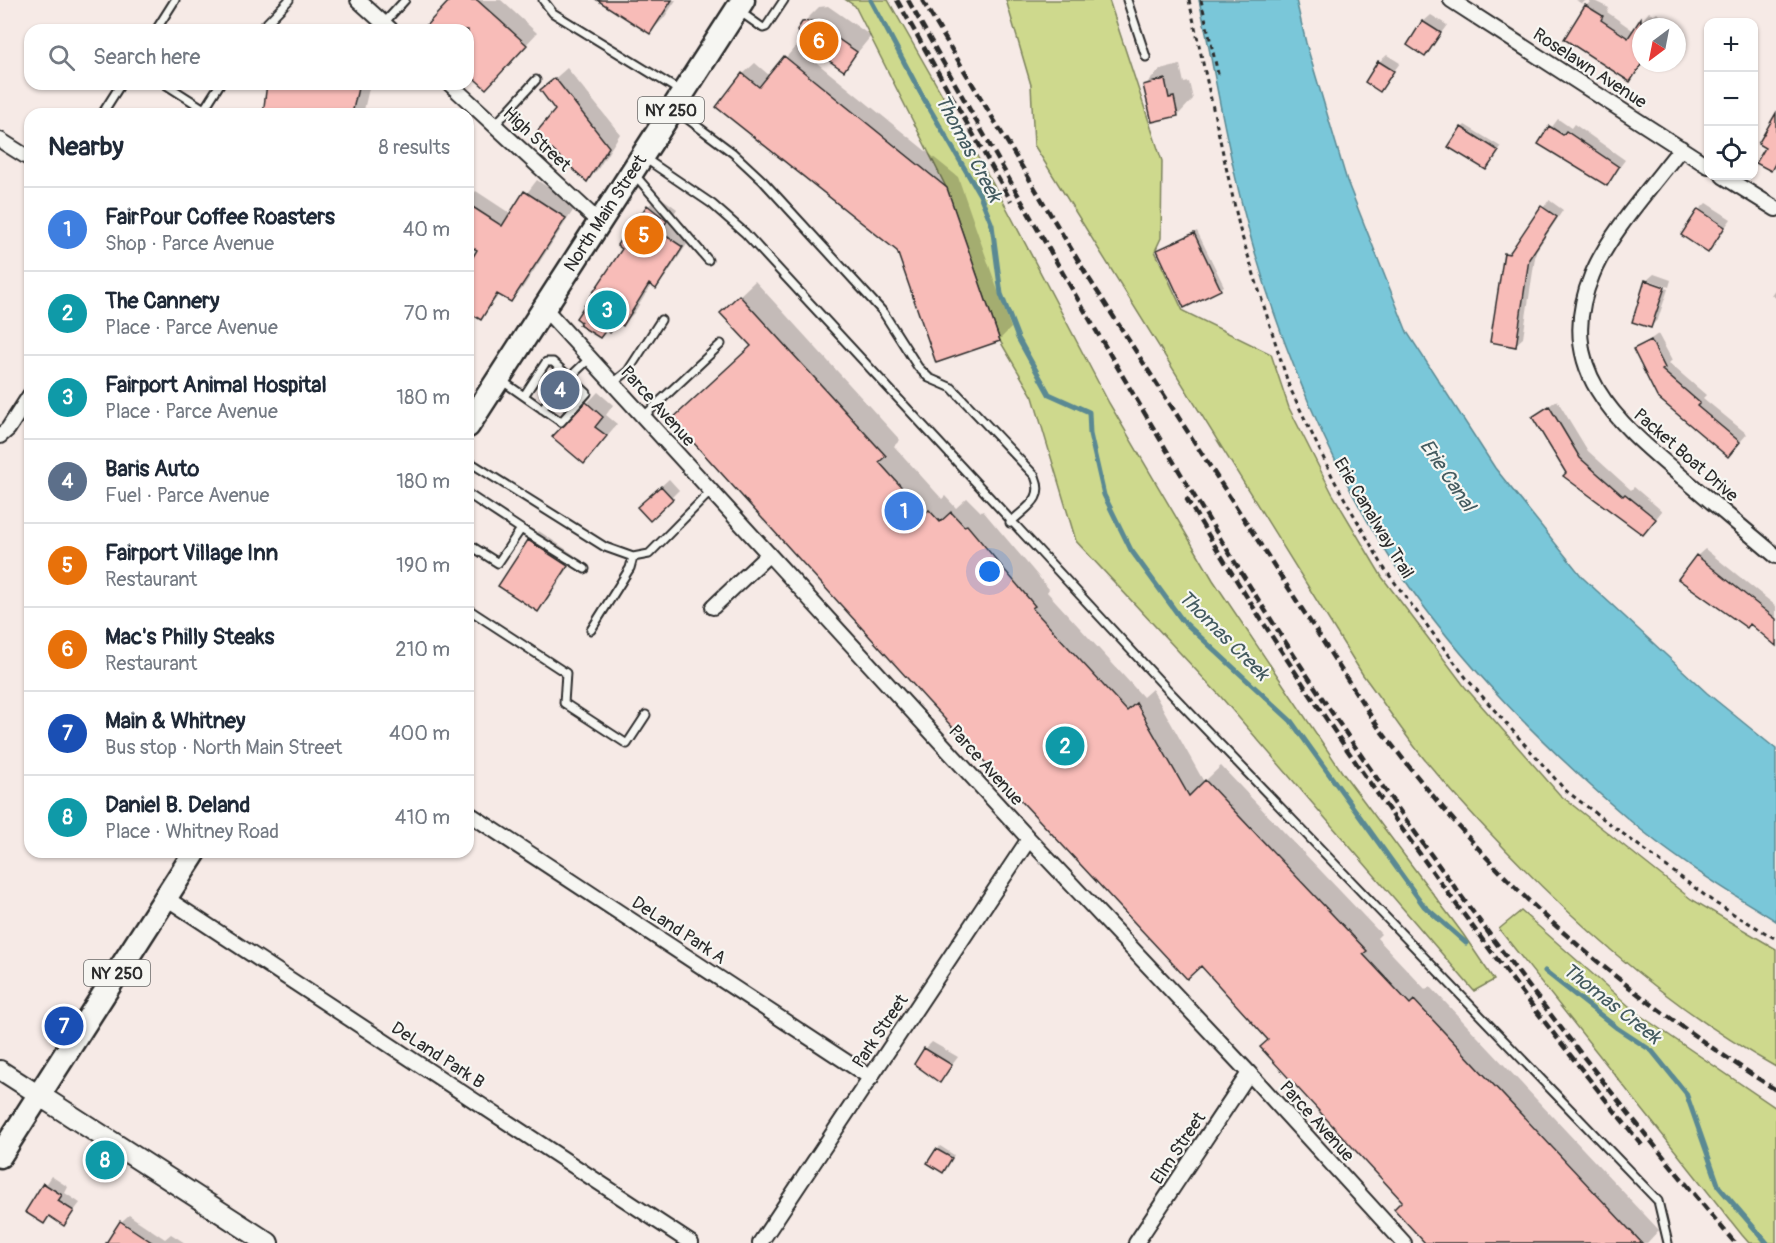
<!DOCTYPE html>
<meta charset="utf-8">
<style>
:root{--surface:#fff;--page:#f6f6f7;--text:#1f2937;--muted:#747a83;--line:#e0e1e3;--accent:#1f6fb2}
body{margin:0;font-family:Pangolin,sans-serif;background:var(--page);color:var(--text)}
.controls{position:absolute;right:18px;top:18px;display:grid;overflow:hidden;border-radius:12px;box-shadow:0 2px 4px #0004}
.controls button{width:54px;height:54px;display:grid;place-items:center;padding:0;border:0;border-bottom:2px solid var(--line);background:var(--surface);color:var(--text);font:30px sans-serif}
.compass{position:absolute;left:1632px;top:18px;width:54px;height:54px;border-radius:50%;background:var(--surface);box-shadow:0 2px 4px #0004;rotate:212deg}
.you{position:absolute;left:990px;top:572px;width:21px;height:21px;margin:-15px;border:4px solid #fff;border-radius:50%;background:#1a73e8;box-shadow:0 0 0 9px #1a73e833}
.badge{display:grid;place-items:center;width:39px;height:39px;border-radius:50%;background:var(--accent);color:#fff;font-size:20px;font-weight:700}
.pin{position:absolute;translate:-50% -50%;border:3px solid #fff;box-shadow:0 2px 6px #0006}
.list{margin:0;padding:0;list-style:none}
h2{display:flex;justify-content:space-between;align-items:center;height:78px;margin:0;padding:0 24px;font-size:26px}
h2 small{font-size:20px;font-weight:400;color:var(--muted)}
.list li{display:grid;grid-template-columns:39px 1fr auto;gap:18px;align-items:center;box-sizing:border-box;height:84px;padding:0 24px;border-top:2px solid var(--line)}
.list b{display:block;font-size:22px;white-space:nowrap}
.list p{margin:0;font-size:20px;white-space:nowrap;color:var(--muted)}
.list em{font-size:20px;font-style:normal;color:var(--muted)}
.icon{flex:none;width:33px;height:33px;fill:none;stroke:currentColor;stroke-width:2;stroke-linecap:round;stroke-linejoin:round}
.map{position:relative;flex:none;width:1776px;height:1243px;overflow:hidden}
.search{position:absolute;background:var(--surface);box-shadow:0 2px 4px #0004;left:24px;top:24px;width:450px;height:66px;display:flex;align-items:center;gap:15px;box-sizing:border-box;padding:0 21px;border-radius:18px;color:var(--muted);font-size:22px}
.panel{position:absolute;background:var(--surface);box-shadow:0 2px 4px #0004;left:24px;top:108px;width:450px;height:750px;border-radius:18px}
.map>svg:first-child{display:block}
</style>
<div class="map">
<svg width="1776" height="1243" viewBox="0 0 1776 1243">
<rect width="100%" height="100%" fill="#f6eae6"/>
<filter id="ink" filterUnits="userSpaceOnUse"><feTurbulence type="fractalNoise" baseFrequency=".0167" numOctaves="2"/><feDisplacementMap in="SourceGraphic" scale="12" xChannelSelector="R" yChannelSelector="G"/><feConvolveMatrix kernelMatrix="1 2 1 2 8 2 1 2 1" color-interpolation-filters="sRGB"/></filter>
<g filter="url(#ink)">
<!-- green -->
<path fill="#ced98d" stroke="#7c825c" stroke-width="1.5" d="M846,0H888L1005,205L1109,403L1213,580L1342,772L1463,934L1494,980L1474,991L1221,697L1076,541L1033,397L1000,341L947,189L855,6Z
M1006,0H1109L1162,161L1161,238L1155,251L1183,311L1271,354L1289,408L1332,493L1382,577L1465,687L1560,795L1691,899L1776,949V1067C1641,992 1524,877 1425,760C1403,733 1384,703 1363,675L1034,145L1031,85Z
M1521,911L1638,1014L1776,1108V1243H1749L1742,1235L1499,929Z"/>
<!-- water -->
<path fill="#7ac7d9" stroke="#5a8993" stroke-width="1.5" d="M1199,0H1296L1306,43L1347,181L1407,332L1495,468L1583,578L1707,693L1776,749V921C1725,889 1673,858 1627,818C1544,746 1462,665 1400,573C1331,471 1276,336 1245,216C1226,145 1215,72 1199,0Z"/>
<!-- shadow -->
<path fill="#0003" d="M452,0H501L537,33L497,76L468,71V30H431Z
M604,0H676L664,18L649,33Z
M1576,0H1586L1582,4Z
M1592,0L1609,8L1607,12L1634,31L1649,12L1654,15L1657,13L1670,22L1667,27H1641V63H1644L1630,81L1586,6Z
M828,6L871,36L844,69L803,23L819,7Z
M1431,15L1447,25L1425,55L1423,22Z
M796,46L958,177L1011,328L999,340L898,250L743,74L755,63L770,76Z
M1387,55L1400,63L1380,90L1379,62Z
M1180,65L1184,83L1189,82L1193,99L1178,115L1145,85L1160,70Z
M567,68L620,134L598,169L587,180L557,110L542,90Z
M266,84H370L364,110L360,114H265Z
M1558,119L1571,128L1574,124L1625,160L1607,184L1540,143Z
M1465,125L1501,147L1486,169L1462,128Z
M537,180L576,206L522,289L511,300L500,294L480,318L468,309V268L479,250L468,243V200L476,191L511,214Z
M659,196L677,209L670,220L693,235L666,276L655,287L652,284L634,313L623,324L620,322L600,336L624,248L619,245L639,215Z
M1549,200L1563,210L1536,251L1523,338L1515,345L1505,254L1515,247Z
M1706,203L1731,219L1708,251L1699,210Z
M1197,231L1224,286L1220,289L1158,251Z
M1654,274L1671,280L1669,287L1649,280V283L1668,289L1658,319L1651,326L1646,281Z
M755,281L900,440L894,446L942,499L945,496L956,508L967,498L981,512L983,511L1049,589L1047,592L1143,697L1152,689L1204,782L1221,766L1381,934L1377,938L1426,990L1430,986L1659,1230L1647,1243H1427L1404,1201L1270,1039L752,346L737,298Z
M1776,288V298L1771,295Z
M1658,334L1672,360L1669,363L1706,395L1703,398L1747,434L1735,448L1635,350Z
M557,367L581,390L564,408L555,393L539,387Z
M598,392L613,405L606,415L617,424L595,450L555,437Z
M1557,400L1588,451L1631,490L1634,487L1662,511L1650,526L1568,473L1534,417Z
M669,479L679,490L650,519L646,500Z
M539,531L576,556L548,600L538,610L529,541Z
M1705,549L1776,606V644L1697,556Z
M932,1042L958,1057L940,1081L925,1049Z
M940,1146L954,1155L946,1168L929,1163Z
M51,1176L68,1187L65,1193L80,1203L64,1224L51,1215L44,1222L27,1211Z
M129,1215L165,1239L171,1234L185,1243H113L121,1222Z"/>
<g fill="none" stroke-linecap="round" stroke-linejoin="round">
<!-- stream -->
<path stroke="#5a8993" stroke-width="5" d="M871,0L920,92L980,195L992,225L1001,294L1018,338L1049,394L1089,412L1090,434L1104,495L1131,550L1182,620L1291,721L1424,906L1466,943
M1545,971L1617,1028L1652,1051L1686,1093L1719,1187L1767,1243"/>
</g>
<!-- building -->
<path fill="#f8bcb8" stroke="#2b2b2b" stroke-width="1.5" d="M450,0H477L527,45L486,89L468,73V30H422Z
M597,0H672L650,34Z
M1585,5L1603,16L1601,20L1628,38L1641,18V65L1630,82L1564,39Z
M812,21L857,52L844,71L799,40L797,30L802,22Z
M1422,21L1441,33L1425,57L1407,45Z
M784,56L947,188L1000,341L936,363L897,251L716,107L742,73L759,87Z
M1378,61L1394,71L1380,92L1365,82Z
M555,78L609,147L587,182L535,134L555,110L540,90Z
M1165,79L1169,98L1174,97L1178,116L1152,122L1143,85Z
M267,84H359L352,114H263Z
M1776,113V162L1771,171L1756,163L1765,148L1758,144Z
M1549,126L1563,135L1566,131L1619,167L1607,186L1538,144Z
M1461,127L1499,151L1486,170L1448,147Z
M524,191L566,218L511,302L497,294L481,320L468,312V265L477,250L468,245V204L502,226Z
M647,205L667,221L660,232L683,247L656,289L649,284L623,326L617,322L610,333L606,330L600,338L579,325L581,322L576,318L622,249L617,245L637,214L640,216Z
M1541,206L1557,217L1529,259L1516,347L1490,342L1504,253L1509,254Z
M1698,209L1725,227L1708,253L1681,235Z
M1194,233L1221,290L1184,308L1157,250Z
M1645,280L1665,287L1651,328L1632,322Z
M739,295L886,456L879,462L925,513L929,510L940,522L951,512L964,526L967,525L1035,606L1032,608L1127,711L1136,703L1189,796L1205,780L1367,951L1363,954L1410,1004L1414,1000L1642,1243H1425L1394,1209L1402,1201L1260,1047L1268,1040L1201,966L1187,979L928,701L672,419L751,346L720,313Z
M1651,340L1665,368L1662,370L1700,403L1697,406L1740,442L1728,457L1657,397L1633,349Z
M553,369L564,383L579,393L564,410L554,402V395H546L537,387Z
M586,402L603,417L595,427L607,436L584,464L552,437Z
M1549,406L1580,458L1623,496L1625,494L1656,519L1643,535L1563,476L1566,473L1532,417Z
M661,486L673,499L650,521L637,507Z
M528,540L568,566L538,612L498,586Z
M1696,555L1776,619V646L1750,624L1747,628L1678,579Z
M924,1048L952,1065L940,1083L914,1064Z
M936,1149L952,1158L943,1173L927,1163Z
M43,1183L62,1195L58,1201L74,1211L64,1226L49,1216L44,1224L25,1212Z
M120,1221L153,1243H106Z"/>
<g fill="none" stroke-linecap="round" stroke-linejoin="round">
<defs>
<path id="service" d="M543,0L553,13L680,91
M1127,0L1146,57
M739,11L763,28L766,27L784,0
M384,23L405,0
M156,30L175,0
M260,30L289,0
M165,84L204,109
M677,111L733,153L763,181L883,312L918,367L929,378L952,388L1035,476C1045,500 1027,506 1010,523
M102,114L121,84
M201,114L220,84
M495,125L536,80
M646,159L712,204L745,233L1167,689L1658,1201L1668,1243
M635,175L708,260
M568,379L590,358
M501,380L561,422L587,393L553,362H546L524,396
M613,383L628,371L661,320
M542,409L550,399
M644,416L721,344
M468,461L605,547L633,557L649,554L711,491
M468,494L521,529L498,563L468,544
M521,529L585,569
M468,609L566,673L564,703L627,744L646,715
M591,630L630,568L633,557"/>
<path id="minor" d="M358,0L391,30
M1451,0L1708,166
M450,84L599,222
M0,140L30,159
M1681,148C1653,185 1609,233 1592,275C1553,369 1617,422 1682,477C1713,503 1745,530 1776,556
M1723,176L1776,209
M544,308L1029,839L1249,1073L1404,1243
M0,436L8,429L30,395
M713,607L769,554
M468,813L871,1078
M166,898L691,1243
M760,1243L1029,839
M1136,1243L1249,1073"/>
<path id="tertiary" d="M0,1070L39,1095"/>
<path id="secondary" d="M39,1095L268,1243"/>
<path id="primary" d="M468,426L743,0
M0,1156L195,852"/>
</defs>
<!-- service casing -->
<use href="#service" stroke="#2b2b2b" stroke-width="11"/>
<!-- minor casing -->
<use href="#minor" stroke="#2b2b2b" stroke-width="18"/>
<!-- tertiary casing -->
<use href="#tertiary" stroke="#2b2b2b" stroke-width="22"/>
<!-- secondary casing -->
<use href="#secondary" stroke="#2b2b2b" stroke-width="24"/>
<!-- primary casing -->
<use href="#primary" stroke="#2b2b2b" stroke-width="27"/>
<!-- path -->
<path stroke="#2b2b2b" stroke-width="3" stroke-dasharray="4.5 4.5" stroke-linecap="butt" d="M1189,0L1240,230L1289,386L1334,480L1384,568L1467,679L1565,790L1715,903L1776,939
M1201,0L1219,78"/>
<!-- service -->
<use href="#service" stroke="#f6f6f2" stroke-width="7"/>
<!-- minor -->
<use href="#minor" stroke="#f6f6f2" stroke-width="14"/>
<!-- tertiary -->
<use href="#tertiary" stroke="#f6f6f2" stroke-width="18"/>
<!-- secondary -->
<use href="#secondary" stroke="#f6f6f2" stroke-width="20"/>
<!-- primary -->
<use href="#primary" stroke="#f6f6f2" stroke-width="22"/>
<!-- rail -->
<path stroke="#2b2b2b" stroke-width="4.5" stroke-dasharray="9 4.5" stroke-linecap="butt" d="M897,0L1011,201
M908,0C1016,192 1124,384 1241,572C1387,807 1557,1031 1735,1243
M922,0L1088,277L1378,727C1436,802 1498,877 1571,939C1635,995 1704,1044 1776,1090
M1186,498C1322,725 1475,939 1642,1145"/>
</g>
</g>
<g text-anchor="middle" stroke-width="4.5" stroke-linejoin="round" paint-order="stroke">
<!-- shield labels -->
<g fill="#f6f6f2" stroke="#686867" stroke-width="1.5">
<rect x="638" y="97" width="66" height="26" rx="4.5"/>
<rect x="84" y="960" width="66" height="26" rx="4.5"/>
</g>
<g font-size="16" font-weight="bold" fill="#2b2b2b">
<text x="671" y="116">NY 250</text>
<text x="117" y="979">NY 250</text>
</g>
<!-- street labels -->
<g font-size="18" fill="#2b2b2b" stroke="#f6f6f2">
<text transform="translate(1590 68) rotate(33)" y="6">Roselawn Avenue</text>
<text transform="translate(537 139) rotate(43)" y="6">High Street</text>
<text transform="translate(605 213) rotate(-57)" y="6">North Main Street</text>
<text transform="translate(658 406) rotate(48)" y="6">Parce Avenue</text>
<text transform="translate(1686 455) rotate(41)" y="6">Packet Boat Drive</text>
<text transform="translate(1374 518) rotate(59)" y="6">Erie Canalway Trail</text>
<text transform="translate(986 765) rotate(48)" y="6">Parce Avenue</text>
<text transform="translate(679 930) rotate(33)" y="6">DeLand Park A</text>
<text transform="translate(880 1031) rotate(-56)" y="6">Park Street</text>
<text transform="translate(438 1055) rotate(33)" y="6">DeLand Park B</text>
<text transform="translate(1317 1121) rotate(48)" y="6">Parce Avenue</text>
<text transform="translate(1178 1148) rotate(-56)" y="6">Elm Street</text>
</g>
<!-- water labels -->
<g font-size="20" font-style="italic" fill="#435a5f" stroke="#f6f6f2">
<text transform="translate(969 148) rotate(62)" y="7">Thomas Creek</text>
<text transform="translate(1448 475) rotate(56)" y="7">Erie Canal</text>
<text transform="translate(1224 635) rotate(45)" y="7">Thomas Creek</text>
<text transform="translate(1612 1003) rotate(38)" y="7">Thomas Creek</text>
</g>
</g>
</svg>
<div class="controls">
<button>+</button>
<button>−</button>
<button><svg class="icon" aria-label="locate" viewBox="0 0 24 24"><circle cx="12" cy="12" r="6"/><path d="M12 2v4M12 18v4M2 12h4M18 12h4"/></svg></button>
</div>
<svg class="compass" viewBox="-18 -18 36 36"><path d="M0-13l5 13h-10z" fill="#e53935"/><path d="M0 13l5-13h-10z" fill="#747a83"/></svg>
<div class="you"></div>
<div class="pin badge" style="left:904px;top:511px;background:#3f7fe0">1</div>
<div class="pin badge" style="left:1065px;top:746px;background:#0f9aa8">2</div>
<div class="pin badge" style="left:607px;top:310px;background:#0f9aa8">3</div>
<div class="pin badge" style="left:560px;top:390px;background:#5c6f8a">4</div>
<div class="pin badge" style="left:644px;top:235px;background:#e8710a">5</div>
<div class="pin badge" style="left:819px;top:41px;background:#e8710a">6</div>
<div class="pin badge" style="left:64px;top:1026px;background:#1a4fb4">7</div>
<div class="pin badge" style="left:105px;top:1160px;background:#0f9aa8">8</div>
<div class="search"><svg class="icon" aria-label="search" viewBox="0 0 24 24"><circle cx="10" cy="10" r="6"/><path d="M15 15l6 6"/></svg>Search here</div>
<section class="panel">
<h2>Nearby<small>8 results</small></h2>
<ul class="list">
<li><span class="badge" style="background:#3f7fe0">1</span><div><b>FairPour Coffee Roasters</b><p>Shop · Parce Avenue</p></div><em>40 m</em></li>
<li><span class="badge" style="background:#0f9aa8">2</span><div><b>The Cannery</b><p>Place · Parce Avenue</p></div><em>70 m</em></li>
<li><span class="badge" style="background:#0f9aa8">3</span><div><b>Fairport Animal Hospital</b><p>Place · Parce Avenue</p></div><em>180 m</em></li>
<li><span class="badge" style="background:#5c6f8a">4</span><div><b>Baris Auto</b><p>Fuel · Parce Avenue</p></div><em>180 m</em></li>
<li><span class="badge" style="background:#e8710a">5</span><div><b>Fairport Village Inn</b><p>Restaurant</p></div><em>190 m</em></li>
<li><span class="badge" style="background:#e8710a">6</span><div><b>Mac's Philly Steaks</b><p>Restaurant</p></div><em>210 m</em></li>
<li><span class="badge" style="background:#1a4fb4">7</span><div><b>Main &amp; Whitney</b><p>Bus stop · North Main Street</p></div><em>400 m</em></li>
<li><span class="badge" style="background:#0f9aa8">8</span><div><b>Daniel B. Deland</b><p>Place · Whitney Road</p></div><em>410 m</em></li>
</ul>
</section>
</div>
